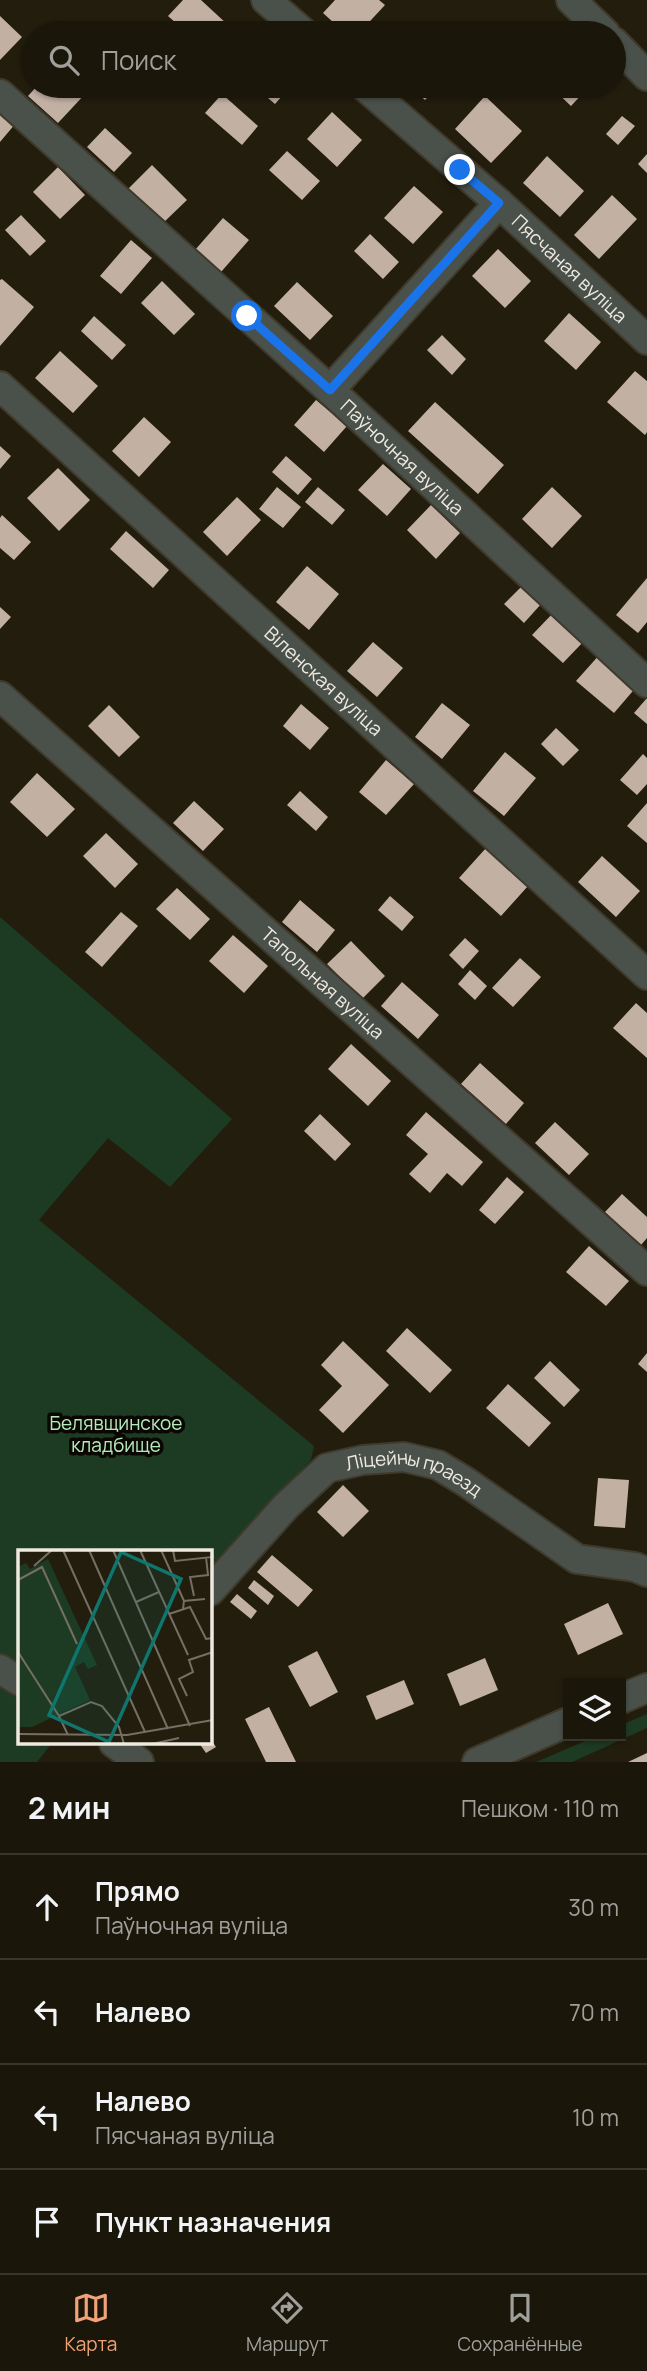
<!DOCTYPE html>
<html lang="ru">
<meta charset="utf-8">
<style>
:root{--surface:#1a160a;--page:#272318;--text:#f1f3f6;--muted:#9f9f9c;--line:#38352b;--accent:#f0a279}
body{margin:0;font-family:Manrope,sans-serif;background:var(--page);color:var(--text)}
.controls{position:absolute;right:21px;bottom:21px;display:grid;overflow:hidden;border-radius:0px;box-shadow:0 2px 5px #0004}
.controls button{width:63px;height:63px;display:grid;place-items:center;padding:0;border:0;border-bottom:2px solid var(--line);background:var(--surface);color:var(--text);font:35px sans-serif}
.stop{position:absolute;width:21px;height:21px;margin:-16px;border:5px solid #1a73e8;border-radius:50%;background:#fff}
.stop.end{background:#1a73e8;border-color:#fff;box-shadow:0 2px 7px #0008}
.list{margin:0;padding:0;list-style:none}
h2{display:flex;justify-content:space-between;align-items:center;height:91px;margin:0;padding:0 28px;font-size:30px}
h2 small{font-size:23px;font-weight:400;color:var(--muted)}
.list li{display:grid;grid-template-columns:46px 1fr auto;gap:21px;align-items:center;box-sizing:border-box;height:105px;padding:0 28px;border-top:2px solid var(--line)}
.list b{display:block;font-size:26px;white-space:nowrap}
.list p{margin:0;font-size:23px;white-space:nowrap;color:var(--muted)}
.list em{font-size:23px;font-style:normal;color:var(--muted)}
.icon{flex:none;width:38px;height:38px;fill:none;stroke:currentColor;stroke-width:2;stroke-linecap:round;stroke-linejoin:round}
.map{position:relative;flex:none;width:647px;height:1762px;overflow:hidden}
.search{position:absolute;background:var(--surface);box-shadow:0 2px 5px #0004;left:21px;right:21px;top:21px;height:77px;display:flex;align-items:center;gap:18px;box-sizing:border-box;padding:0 24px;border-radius:38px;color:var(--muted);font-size:26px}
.sheet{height:511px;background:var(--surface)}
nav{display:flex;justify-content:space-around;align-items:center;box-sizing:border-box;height:98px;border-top:2px solid var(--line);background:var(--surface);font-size:19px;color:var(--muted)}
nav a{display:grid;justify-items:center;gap:4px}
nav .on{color:var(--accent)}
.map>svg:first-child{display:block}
</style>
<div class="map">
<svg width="647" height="1762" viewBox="0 0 647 1762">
<rect width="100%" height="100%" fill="#231d0e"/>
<!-- green -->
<path fill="#1d3b23" d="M0,917L232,1119L170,1187L108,1138L39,1220L314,1446L311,1460L210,1569V1552H19V1743H52L37,1762H0Z
M647,1714V1728L572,1762H536L597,1736H621V1725Z"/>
<!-- building -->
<path fill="#c2b0a3" d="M183,0H201L228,25L220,33H187L168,16Z
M335,0H379L385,5L359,33H345L323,13Z
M0,16L22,37L0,60Z
M37,86H78L86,93L58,123L28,96Z
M254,86H291L275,104Z
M409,86H438L425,100Z
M550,86H579L585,91L571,106Z
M222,94L258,126L242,145L205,113Z
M485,96L522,131L491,163L455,129Z
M0,110L16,123L0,142Z
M332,112L362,140L337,167L307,139Z
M622,116L635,126L618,145L606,134Z
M105,128L132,153L114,172L87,147Z
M287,151L320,181L302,200L269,170Z
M647,154V173L638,164Z
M547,156L584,191L560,217L523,183Z
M152,165L187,200L162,224L128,189Z
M58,167L85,195L60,219L33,192Z
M414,186L443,212L413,244L384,218Z
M612,195L637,219L599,259L574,235Z
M21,215L46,241L30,256L5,230Z
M223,218L249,240L221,272L195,250Z
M370,234L399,262L383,279L354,251Z
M131,240L152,258L121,294L100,276Z
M498,249L531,281L505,308L472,276Z
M2,279L34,307L0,346V280Z
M162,281L195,314L174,335L141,303Z
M297,282L333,316L310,340L274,306Z
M569,313L601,342L576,370L544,341Z
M94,316L126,345L112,360L81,331Z
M442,335L466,359L452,375L427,350Z
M60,351L98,386L73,413L35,378Z
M635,371L647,381V432L645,435L607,402Z
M316,400L347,426L324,452L294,425Z
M435,402L504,465L478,494L408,431Z
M144,417L171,442L139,477L112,451Z
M0,446L11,456L0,469Z
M286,456L312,479L298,495L272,472Z
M383,464L411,489L387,516L358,490Z
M58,468L90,500L59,531L27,498Z
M277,487L301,507L283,528L259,509Z
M318,487L345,510L332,525L305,502Z
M552,487L582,516L552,548L522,519Z
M237,497L261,520L227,556L203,532Z
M431,505L460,533L436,559L407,530Z
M2,515L31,542L14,560L0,548V518Z
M126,531L169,570L153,588L110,549Z
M307,566L339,594L309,630L276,602Z
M647,578V622L638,633L616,615Z
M523,585L542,603L524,623L504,604Z
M0,607L11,617L0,629Z
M555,611L585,640L563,663L532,635Z
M373,642L403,668L377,697L347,671Z
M601,653L638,685L614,713L576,681Z
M647,698V724L634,713Z
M442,703L470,725L442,759L415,737Z
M301,704L329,728L310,750L283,726Z
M109,705L140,737L119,757L88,726Z
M556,728L579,750L563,766L541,744Z
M505,752L536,778L504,816L473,791Z
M643,754L647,758V784L637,795L620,780Z
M386,760L414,784L386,815L359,792Z
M37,773L75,809L47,837L10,802Z
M300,791L328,817L316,831L287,805Z
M194,801L224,829L203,851L173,823Z
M647,803V843L627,826Z
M106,833L138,864L115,888L83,856Z
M486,848L528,886L501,916L459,878Z
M602,856L640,891L616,917L578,882Z
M177,888L210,919L190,940L156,909Z
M390,896L414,917L402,931L378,910Z
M300,900L335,930L317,952L282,922Z
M121,912L138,926L102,967L85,952Z
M233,935L268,966L244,993L209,961Z
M465,938L479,951L463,969L449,955Z
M351,941L385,976L362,999L327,964Z
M520,958L541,977L513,1007L492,988Z
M470,970L487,986L475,1000L458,984Z
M402,982L439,1015L418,1039L381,1006Z
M636,1003L647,1013V1058L613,1028Z
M351,1044L391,1081L368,1106L328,1069Z
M480,1063L524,1103L506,1124L461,1084Z
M426,1112L483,1162L462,1186L447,1173L430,1193L409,1174L428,1154L406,1135Z
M320,1114L351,1144L335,1161L304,1131Z
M555,1122L589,1154L569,1175L535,1143Z
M507,1177L524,1192L495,1224L479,1210Z
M622,1194L647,1217V1238L641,1245L605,1212Z
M589,1246L629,1281L606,1306L566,1272Z
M407,1328L452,1370L430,1393L386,1351Z
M343,1341L389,1385L343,1433L319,1410L342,1386L321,1365Z
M647,1353V1372L638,1364Z
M550,1361L580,1390L564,1407L534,1378Z
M508,1384L551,1423L529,1447L486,1408Z
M598,1478L629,1480L625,1528L594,1526Z
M343,1485L369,1511L343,1537L317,1512Z
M272,1555L313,1590L298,1607L257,1572Z
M254,1580L274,1596L268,1605L248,1588Z
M237,1594L257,1611L251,1619L230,1602Z
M608,1603L623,1634L578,1655L564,1624Z
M317,1651L338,1692L310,1707L288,1666Z
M485,1658L498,1690L460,1706L447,1674Z
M404,1680L414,1704L376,1720L366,1696Z
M269,1707L296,1762H266L245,1719Z
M210,1738L216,1747L206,1753L199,1743H210Z
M647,1753V1762H628Z"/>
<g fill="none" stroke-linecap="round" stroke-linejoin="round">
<defs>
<g id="minor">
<path d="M266,0L304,33"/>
<path d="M571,0L605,33"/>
<path d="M614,42L647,76"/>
<path id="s1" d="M364,86L499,203L647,340"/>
<path id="s2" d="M0,94L330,390L647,683"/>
<path id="s3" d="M0,386L647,975"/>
<path d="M330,390L499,203"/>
<path id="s4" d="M0,696L647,1271"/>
<path id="s5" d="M210,1591L286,1506L327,1468L363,1460L404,1457L438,1465L466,1482L577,1559L635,1567L647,1572"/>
<path d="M0,1669L19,1681"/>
<path d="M621,1699L647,1688"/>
<path d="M114,1743L139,1762"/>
<path d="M477,1762L568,1722"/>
</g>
</defs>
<!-- minor casing -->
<use href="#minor" stroke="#3f3a2b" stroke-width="32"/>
<!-- minor -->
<use href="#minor" stroke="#4a504a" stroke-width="28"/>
</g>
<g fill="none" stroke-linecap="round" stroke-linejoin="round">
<!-- route -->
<path stroke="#1a73e8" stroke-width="9" d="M247,316L330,390L499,203L460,170"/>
</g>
<g text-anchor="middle" stroke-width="7" stroke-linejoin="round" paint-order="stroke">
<!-- street labels -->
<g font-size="19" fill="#eeeae0" stroke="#0a0703">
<text dy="7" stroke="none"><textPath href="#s1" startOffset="275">Пясчаная вуліца</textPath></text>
<text dy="7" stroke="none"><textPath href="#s2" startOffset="542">Паўночная вуліца</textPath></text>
<text dy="7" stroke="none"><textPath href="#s3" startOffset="438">Віленская вуліца</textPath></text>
<text dy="7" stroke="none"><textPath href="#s4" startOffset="432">Тапольная вуліца</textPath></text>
<text dy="7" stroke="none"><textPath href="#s5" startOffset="261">Ліцейны праезд</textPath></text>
</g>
<!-- park labels -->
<g font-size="19" fill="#b3ecbc" stroke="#0a0703">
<text x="116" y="1430">Белявщинское<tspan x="116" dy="22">кладбище</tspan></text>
</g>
</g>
<!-- overview -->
<g transform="translate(18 1550)">
<rect width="194" height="194" fill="#231d0e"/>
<path d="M30,9L79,115L70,119L66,112L57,117L72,150L14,177H0V17L8,13L12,19Z" fill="#1d3b23"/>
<path fill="none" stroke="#746f62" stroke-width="2" d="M45,0L127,182M71,0L150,179M95,0L172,176M122,0L170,105M143,0L166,51M155,0L157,11L195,7L193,0M16,16L34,0M0,30L24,17L59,94M176,46L172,27L190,25L188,7M118,52L141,42M165,59L166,51L187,49M151,64L172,57L188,89L195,88M0,102L41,166M169,146L161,129L175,122L171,110L195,102M0,184L109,185L195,170M50,185L41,166L73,152L84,156L101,177L106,194M134,194L161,188"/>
<path fill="#0f766e" fill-opacity="0.15" stroke="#0f766e" stroke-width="3.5" d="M103,2L163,29L91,192L31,165Z"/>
<rect width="194" height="194" fill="none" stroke="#eeeae0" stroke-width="3.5"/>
</g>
</svg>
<div class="controls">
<button><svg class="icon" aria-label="layers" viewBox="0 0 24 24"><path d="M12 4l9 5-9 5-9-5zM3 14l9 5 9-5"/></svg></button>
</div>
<div class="stop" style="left:247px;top:316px"></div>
<div class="stop end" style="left:460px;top:170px"></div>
<div class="search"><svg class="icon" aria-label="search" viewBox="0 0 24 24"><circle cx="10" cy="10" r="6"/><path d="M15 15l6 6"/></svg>Поиск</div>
</div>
<section class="sheet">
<h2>2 мин<small>Пешком · 110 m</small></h2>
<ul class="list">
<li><svg class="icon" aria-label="ahead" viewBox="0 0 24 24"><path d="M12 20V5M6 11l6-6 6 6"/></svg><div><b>Прямо</b><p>Паўночная вуліца</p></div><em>30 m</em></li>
<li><svg class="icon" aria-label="left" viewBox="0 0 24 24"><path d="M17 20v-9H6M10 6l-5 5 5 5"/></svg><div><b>Налево</b></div><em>70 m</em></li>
<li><svg class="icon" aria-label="left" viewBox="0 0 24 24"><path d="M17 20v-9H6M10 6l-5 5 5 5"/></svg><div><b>Налево</b><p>Пясчаная вуліца</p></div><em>10 m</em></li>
<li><svg class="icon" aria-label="arrive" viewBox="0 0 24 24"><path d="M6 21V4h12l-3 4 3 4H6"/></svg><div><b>Пункт назначения</b></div></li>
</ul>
</section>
<nav>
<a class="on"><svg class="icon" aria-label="map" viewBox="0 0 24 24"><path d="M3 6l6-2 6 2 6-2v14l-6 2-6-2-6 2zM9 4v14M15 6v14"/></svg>Карта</a>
<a><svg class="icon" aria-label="directions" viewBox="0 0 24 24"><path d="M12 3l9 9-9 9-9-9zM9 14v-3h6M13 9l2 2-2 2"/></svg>Маршрут</a>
<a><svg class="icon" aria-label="saved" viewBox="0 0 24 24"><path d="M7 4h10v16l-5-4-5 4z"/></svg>Сохранённые</a>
</nav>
